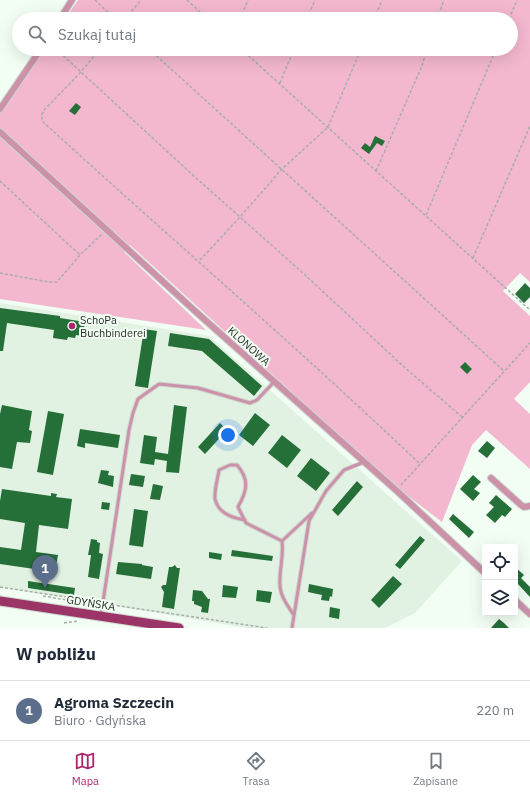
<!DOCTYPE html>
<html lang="pl">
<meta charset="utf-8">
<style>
:root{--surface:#fff;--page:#f6f6f7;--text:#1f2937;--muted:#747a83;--line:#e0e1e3;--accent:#ab256d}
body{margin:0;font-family:"IBM Plex Sans",sans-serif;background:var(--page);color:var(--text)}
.controls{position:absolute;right:12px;bottom:12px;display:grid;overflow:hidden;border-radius:4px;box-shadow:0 4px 16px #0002}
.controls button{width:36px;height:36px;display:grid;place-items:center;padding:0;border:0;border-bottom:1px solid var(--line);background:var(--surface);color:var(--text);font:20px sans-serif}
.you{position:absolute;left:228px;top:435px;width:14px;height:14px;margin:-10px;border:3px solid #fff;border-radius:50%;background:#1a73e8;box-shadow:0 0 0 6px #1a73e833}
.badge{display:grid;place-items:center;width:26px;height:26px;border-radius:50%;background:var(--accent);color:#fff;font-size:13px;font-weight:700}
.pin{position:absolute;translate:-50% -33px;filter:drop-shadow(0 1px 2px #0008)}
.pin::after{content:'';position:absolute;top:21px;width:14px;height:12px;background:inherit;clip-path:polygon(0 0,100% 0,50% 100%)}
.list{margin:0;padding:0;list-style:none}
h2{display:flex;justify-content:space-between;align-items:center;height:52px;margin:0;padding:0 16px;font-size:17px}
h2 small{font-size:13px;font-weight:400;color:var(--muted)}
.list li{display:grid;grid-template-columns:26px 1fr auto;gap:12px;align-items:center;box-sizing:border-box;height:60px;padding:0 16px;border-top:1px solid var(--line)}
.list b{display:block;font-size:15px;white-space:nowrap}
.list p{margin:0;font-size:13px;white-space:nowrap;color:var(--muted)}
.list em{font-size:13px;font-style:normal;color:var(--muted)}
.icon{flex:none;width:22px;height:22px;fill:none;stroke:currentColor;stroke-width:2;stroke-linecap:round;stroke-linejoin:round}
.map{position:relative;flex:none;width:530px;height:628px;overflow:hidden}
.search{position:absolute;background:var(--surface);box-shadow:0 4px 16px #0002;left:12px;right:12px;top:12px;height:44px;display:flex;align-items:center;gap:10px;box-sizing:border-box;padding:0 14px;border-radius:22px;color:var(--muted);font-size:15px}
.sheet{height:112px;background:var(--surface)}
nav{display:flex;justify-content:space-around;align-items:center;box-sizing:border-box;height:56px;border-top:1px solid var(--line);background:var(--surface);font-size:11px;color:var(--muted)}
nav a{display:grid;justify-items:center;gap:2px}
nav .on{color:var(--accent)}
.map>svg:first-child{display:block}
</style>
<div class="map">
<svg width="530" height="628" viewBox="0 0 530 628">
<rect width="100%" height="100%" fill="#f2fdf3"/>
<!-- built -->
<path fill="#e1f2e3" d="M0,303L209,336L462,561L415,613L385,628H247L0,587Z"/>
<!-- green -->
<path fill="#f3b7cf" d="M78,0H530V282L520,273L503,291L530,316V382L514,399L530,414V469L486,430L472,445L442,522L391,483L130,245L124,252L206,330L0,299V113L45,49H511V19H65Z"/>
<!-- building -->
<path fill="#256f39" d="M76,103L81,107L75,115L69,111Z
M375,136L385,141L382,146L377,143L369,154L361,148L365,143L370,147Z
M525,283L530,288V297L524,303L515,294Z
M0,308L60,316V318L85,322L83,336L76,335L75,338L68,337L67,340L53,338L54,330L7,323L3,351H0Z
M144,329L157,331L148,388L135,386Z
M170,333L209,339L262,386L254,396L202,351L168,346Z
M465,362L472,369L467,374L460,367Z
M2,405L32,411L29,430L32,431L30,443L17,442L12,469L0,467V414Z
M174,405L187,407L179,473L166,472L167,461L155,459L154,465L140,463L144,435L157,437L155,452L168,454Z
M48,411L64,414L53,475L37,472Z
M255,413L270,425L253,446L239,435Z
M220,423L227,430L205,454L198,447Z
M80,429L120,435L118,448L85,443V448L77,446Z
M282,435L301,450L287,468L268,453Z
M487,441L495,448L487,458L478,451Z
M311,458L330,473L316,491L297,476Z
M101,470L109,471L108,475L114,476L113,487L98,483Z
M131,474L145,476L143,487L129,485Z
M473,475L481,482L474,489L480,493L473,501L460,489Z
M357,481L363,487L338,516L332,510Z
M153,484L163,486L160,500L150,499Z
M2,489L51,496V493L57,494L56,497L72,499L68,529L39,525L36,552L58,555L55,572L0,564V547L21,550L25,523L0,519V501Z
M496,495L512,509L505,517L502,515L495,523L486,515L494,507L489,503Z
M102,502L110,503L109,510L101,509Z
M134,509L148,511L143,547L129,545Z
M453,514L474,532L469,538L449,519Z
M420,536L425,540L400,569L395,565Z
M91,539L97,540V542L100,543L99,553L103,554L99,579L88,577L91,555H88Z
M232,550L273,556L272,561L231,556Z
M209,552L222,554L221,560L209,558Z
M118,562L142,564V565L153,567L151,579L116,574Z
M175,565L177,568H180L174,609L162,607L164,592L161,587L163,585H166L169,567H172Z
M515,567L524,575L521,578L530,587V597L517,583L515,584Z
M393,576L402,584L379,608L371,600Z
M28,581L75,588L74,595L28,588Z
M309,584L333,589L332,597L330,596L329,601L321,600L322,595L308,592Z
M223,585L238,587L236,598L222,597Z
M193,590L202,591L208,599H210L208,613L201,612L202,607L194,604V601H192Z
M257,590L272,592L270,603L256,601Z
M330,607L340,609L339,619L329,617Z
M499,619L504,623L509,628H491Z"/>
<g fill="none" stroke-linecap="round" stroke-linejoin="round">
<defs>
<path id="service" d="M245,520C232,518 218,513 215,499C214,490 218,478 219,470L230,465H237C250,480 247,491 238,507L246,523L282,541
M293,614C288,606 280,596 280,585C279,570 284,556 282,541L312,513
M101,615L129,430L133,413L138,399L159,384L198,388L250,403L257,400L274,382
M292,628L309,521L326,491L344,470L364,462"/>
<path id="minor" d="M60,19L72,0
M0,109L41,49
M0,132L195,311L397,491L485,573
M491,478L521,505L524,507L530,506
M515,600L530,614"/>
<path id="primary" d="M0,601L179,628"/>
</defs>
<!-- service casing -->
<use href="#service" stroke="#ced8cf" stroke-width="5"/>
<!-- minor casing -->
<use href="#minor" stroke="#ced8cf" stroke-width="8"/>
<!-- primary casing -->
<use href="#primary" stroke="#ced8cf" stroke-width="11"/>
<!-- path -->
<path stroke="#a6aea7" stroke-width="1.5" stroke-dasharray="3 2" stroke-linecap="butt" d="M95,0L115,19
M187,0L208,19
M125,19L141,0
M240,19L248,0
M307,19L315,0
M374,19L382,0
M437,19L444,0
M509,19L517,0
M56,49L195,177L304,274L403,366L462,417
M100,49L81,72L45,109L42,114V121C168,236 297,347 420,464
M149,49L504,371
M241,49L530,310
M280,83L294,49
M376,171L422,66L427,49
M0,181L80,255
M426,215L496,49
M473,258L530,126
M200,260L241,216L281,170L328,127L361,49
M0,273L49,282H57L80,255L102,234
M401,485L530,343
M0,587L93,601L92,607
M43,596L90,604
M90,603L93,601L97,602
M107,604L267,628
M64,623L78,621"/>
<!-- service -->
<use href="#service" stroke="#cc92aa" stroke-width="3"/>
<!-- minor -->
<use href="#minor" stroke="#cc92aa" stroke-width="6"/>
<!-- primary -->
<use href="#primary" stroke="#9b3568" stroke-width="9"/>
</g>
<!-- markers -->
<circle fill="#ab256d" stroke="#f2fdf3" stroke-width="1.5" cx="72" cy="326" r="4"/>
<g text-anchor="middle" stroke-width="4" stroke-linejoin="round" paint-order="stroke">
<!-- poi labels -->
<g font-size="11" fill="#292d2a" stroke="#f2fdf3" text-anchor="start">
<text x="80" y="324">SchoPa<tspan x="80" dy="13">Buchbinderei</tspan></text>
</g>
<!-- street labels -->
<g font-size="11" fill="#292d2a" stroke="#f2fdf3">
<text transform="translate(249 346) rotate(42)" y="4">KLONOWA</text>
<text transform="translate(91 603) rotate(9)" y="4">GDYŃSKA</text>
</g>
</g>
</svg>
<div class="controls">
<button><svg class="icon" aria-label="locate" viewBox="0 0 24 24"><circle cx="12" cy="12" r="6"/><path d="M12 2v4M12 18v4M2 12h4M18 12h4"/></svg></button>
<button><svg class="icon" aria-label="layers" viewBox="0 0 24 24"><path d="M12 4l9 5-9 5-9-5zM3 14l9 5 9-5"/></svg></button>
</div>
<div class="you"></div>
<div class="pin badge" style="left:45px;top:588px;background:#5c6f8a">1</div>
<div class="search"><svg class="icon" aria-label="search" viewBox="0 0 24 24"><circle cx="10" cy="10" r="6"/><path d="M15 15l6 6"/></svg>Szukaj tutaj</div>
</div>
<section class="sheet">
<h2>W pobliżu<small></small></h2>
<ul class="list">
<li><span class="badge" style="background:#5c6f8a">1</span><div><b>Agroma Szczecin</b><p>Biuro · Gdyńska</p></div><em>220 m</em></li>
</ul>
</section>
<nav>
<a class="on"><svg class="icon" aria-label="map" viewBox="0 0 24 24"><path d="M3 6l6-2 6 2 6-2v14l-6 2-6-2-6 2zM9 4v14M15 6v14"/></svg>Mapa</a>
<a><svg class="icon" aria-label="directions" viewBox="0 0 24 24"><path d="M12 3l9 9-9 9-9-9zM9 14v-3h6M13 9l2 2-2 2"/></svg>Trasa</a>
<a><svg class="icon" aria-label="saved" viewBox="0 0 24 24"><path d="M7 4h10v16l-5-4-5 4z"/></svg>Zapisane</a>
</nav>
